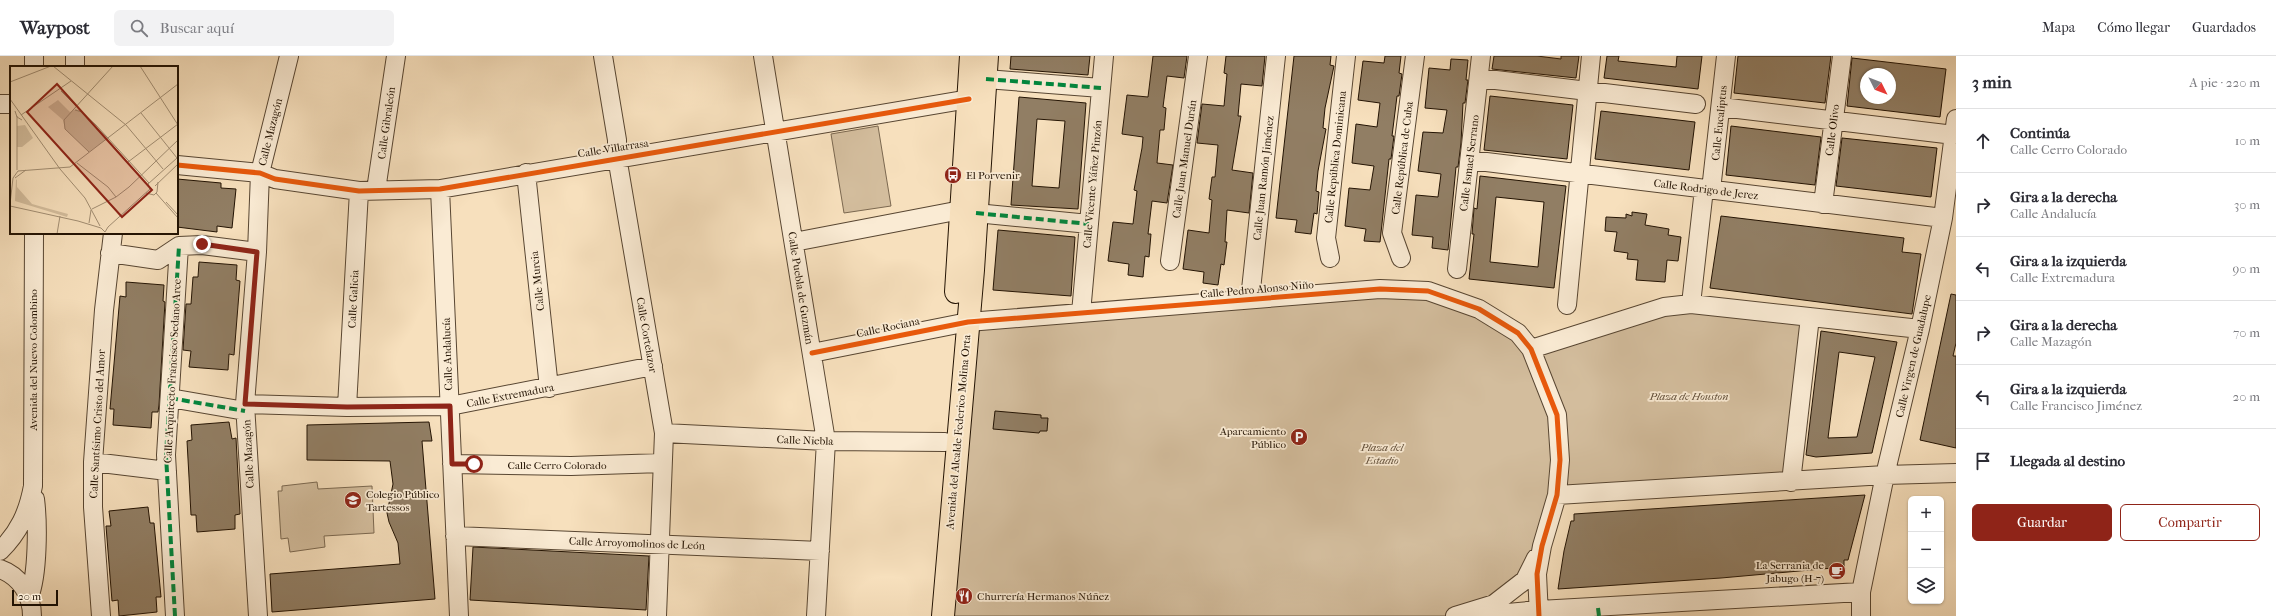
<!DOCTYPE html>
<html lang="es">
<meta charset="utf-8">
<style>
:root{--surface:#fff;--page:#f2f2f3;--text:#2b2b33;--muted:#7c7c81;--line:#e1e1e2;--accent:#8f2418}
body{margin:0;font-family:"IM FELL French Canon",serif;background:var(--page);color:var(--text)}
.controls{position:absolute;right:12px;bottom:12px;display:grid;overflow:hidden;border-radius:6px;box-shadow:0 1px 3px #0004}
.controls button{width:36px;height:36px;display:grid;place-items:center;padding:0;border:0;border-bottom:1px solid var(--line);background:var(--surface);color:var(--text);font:20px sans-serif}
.compass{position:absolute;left:1860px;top:12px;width:36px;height:36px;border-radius:50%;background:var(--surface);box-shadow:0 1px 3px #0004;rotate:132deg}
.scale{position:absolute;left:12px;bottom:10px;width:46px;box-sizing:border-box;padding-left:4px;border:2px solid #231303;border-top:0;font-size:11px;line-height:14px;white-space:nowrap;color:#231303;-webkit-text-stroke:3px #faebd4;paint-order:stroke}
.stop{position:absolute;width:12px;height:12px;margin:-9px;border:3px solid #8f2418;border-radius:50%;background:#fff}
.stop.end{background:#8f2418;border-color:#fff;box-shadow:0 1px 4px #0008}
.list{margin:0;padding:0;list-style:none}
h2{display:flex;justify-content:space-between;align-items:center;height:52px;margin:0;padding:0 16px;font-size:17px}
h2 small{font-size:13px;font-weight:400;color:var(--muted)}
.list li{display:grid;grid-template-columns:26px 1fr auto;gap:12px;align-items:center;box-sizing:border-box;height:64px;padding:0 16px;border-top:1px solid var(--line)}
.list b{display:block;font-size:15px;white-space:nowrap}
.list p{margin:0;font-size:13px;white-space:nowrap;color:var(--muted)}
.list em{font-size:13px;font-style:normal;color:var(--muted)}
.actions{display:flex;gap:8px;padding:12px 16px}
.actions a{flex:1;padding:9px 0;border:1px solid var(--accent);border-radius:6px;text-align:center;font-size:14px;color:var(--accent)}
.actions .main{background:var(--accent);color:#fff}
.icon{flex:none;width:22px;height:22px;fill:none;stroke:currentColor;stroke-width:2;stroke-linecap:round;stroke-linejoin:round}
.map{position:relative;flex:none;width:1956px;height:560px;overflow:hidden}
header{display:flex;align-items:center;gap:24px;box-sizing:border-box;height:56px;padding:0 20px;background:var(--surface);border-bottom:1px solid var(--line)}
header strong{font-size:19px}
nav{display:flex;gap:22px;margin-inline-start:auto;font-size:14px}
.search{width:280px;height:36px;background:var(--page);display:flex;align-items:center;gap:10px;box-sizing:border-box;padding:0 14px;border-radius:6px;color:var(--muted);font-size:15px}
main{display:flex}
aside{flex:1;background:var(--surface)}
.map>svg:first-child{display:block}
</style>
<header>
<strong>Waypost</strong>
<div class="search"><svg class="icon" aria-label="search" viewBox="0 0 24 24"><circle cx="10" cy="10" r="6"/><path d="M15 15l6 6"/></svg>Buscar aquí</div>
<nav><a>Mapa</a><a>Cómo llegar</a><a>Guardados</a></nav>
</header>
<main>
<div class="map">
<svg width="1956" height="560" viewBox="0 0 1956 560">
<rect width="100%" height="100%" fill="#f7e0bd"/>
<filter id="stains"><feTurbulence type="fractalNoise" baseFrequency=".005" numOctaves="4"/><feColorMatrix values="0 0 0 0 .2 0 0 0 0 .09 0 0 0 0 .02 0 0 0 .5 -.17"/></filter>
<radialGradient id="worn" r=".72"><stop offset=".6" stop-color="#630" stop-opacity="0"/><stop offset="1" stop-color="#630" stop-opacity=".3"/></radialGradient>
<!-- green -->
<path fill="#d3bd9d" stroke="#7b6850" d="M878,70L891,150L844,157L831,78Z
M1380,233L1479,253L1531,293L1664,251L1810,261L1791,426L1557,439L1525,524L1455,560H943L968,266Z
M317,426L318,433L372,430L374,477L324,480L325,491L290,496L288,482L281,483L278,435H282V430Z"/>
<!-- building -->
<path fill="#917e64" stroke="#231303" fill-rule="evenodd" d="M1011,0H1090L1088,19L1010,13Z
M1153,0H1187L1184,22L1167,20L1163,51L1166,52L1164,74H1160L1157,107L1173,109L1167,147L1152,145L1148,178H1151L1149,201L1145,200L1143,221L1128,219L1129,208L1108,205L1113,166L1133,168L1137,135L1134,134L1142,92L1143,81L1122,78L1127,39L1148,41Z
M1226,0H1265L1262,30L1241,28L1238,60H1241L1232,114L1253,117L1249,157L1227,154L1225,186H1227L1224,209L1221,208L1218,229L1203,227L1204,216L1183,213L1188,174L1209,177L1212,144L1209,143L1212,121H1215L1218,89L1197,87L1202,48L1224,50L1227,18L1224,17Z
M1294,0H1331L1330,9L1334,10L1325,52L1323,72L1326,73L1318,115L1316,135L1319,136L1317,158L1314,157L1311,178L1295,176L1297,164L1276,162Z
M1385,0H1401L1399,17L1402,18L1399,40H1397L1392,80H1394L1391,103H1389L1380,186L1364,185L1366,173L1345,170L1349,132L1370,134L1374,110L1352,107L1356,68L1377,71L1380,47L1358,44L1363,5L1384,7Z
M1494,0H1537L1561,3V0H1579L1576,22L1492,13Z
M1607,0H1619L1618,5L1676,11L1677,0H1702L1698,33L1604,22Z
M1738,0H1831L1825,47L1734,37Z
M1852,2L1946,13L1940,61L1847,50ZM1866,18H1890V42H1866Z
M1451,3L1468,4L1466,24H1468L1465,47H1463L1461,87L1458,111H1456L1448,194L1432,192L1433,181L1412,179L1416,139L1438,141L1441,118L1418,115L1423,76L1443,77L1447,54L1425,52L1429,12L1450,14Z
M1490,40L1573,49L1567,103L1484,94Z
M1019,41L1086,47L1078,153L1011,149ZM1037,63L1065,65L1059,132L1032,130Z
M1601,55L1695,66L1689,114L1595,103Z
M1731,70L1821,81L1815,129L1726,119Z
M1842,82L1937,92L1931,141L1836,130Z
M1480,120L1566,130L1554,232L1469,223L1474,178H1472L1474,152L1477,153ZM1496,141L1544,146L1538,211L1490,206Z
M177,123L221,127V132L236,133L232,172L217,170V176L177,171Z
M1632,156L1647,158L1645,169L1669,173L1668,179L1681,181L1678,205L1667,204L1665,226L1636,224L1638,204L1627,203L1628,197L1614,195L1617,176L1605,175L1606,161L1626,162V158L1632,160Z
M1721,160L1904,182L1902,196L1921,198L1912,258L1710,232Z
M998,174L1075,181L1071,240L993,234Z
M199,206L237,209L236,224L240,225L234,299L229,298L228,314L189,311L191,295L183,294L186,248H191L193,221H198Z
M126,226L164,229L163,245L165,246L159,349L158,356H152L151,372L113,369L114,353H110L120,240L126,241Z
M1951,238L1956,239V287L1953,300H1956V392L1920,384Z
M1821,275L1897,286L1872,397L1816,401L1806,399ZM1839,296L1875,301L1857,381L1828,382Z
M995,355L1041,359V362H1048L1047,375H1040L1039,377L993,373Z
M229,366L232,383L236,382L240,458L235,459V473L197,476L196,459H191L189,421L187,385L192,384L191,369Z
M429,366L432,385H422L435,543L272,556L270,518L400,508L398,487L389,466L387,457L393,428L390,405L307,404V369Z
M1865,439L1848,504H1844V511L1721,522L1558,533L1564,495L1571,465H1574V458Z
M148,451L150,467H154L161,541H156L157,556L119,560L118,544L112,545L106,470H111L109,455Z
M473,491L649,500L646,554L470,544Z"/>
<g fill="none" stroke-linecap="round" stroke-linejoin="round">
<defs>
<path id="minor" d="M34,0V11
M603,0L617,84V101L664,377L657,560
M763,0L826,385L816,560
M75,11V0
M1479,22L1696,48
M986,23L1101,32
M0,48H11
M1721,51L1954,79
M1470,104L1943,162
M177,109L260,117L275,123L359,135L440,133L969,43
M526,117L549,332
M440,133L459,560
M376,134L396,0
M1711,134L1726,0
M1823,148L1842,0
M976,157L1089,168
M794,186L961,154
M110,197L158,204L179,190L202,189L257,196
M1330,202L1326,182L1346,0
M1401,202L1392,177L1415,0
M1170,205L1198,0
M1457,213L1481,0
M1250,243L1276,0
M1691,248L1704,133
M1567,249L1591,0
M1081,257L1104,0
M1531,293L1664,251L1691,248L1920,273
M812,297L968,266L1380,233L1428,235L1479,253L1518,277L1531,293L1557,359L1560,404L1557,439L1542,490L1537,518L1539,560
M170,342L245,355
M245,348L347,351L450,350L653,310
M347,351L359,135
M664,377L826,385L945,386
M93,406L167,415
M452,408L571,410L662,407
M1791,426L1810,261
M1557,439L1885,419L1956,417
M455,480L820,495
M0,495C19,476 28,457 33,430L34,177
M0,513C20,520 32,539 32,560
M29,541C38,519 38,467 35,443
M101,560L93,451V406L104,254L113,177
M175,560L166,399L179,190
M258,560L245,348L257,196L260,117L289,0
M1455,560L1494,548L1525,524L1536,502
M1475,560L1539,554L1861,536
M1861,560V536L1885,419L1920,273L1943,162L1956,63"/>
<path id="major" d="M956,236L971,0
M943,560L973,214L987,0"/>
</defs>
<!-- minor casing -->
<use href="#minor" stroke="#584632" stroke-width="20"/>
<!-- major casing -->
<use href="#major" stroke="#231303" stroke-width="24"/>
<!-- minor -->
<use href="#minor" stroke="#faebd4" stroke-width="18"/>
<!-- major -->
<use href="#major" stroke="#f7e0bd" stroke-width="22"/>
<!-- quiet -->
<path stroke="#00873e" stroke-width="4" stroke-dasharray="8 4" stroke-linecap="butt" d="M986,23L1101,32
M976,157L1089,168
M170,342L245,355
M1598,552L1599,560
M175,560L166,399L179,190"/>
<defs>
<path id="cycleway" d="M177,109L260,117L275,123L359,135L440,133L969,43
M812,297L968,266L1380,233L1428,235L1479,253L1518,277L1531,293L1557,359L1560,404L1557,439L1542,490L1537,518L1539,560"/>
</defs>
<!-- cycleway casing -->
<use href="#cycleway" stroke="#faebd4" stroke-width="8"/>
<!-- cycleway -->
<use href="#cycleway" stroke="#e8590c" stroke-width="5"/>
</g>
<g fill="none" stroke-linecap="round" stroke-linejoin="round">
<!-- route -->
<path stroke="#8f2418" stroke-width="5" d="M202,188L257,196L245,348L347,351L450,350L452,408H474"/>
</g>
<!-- icons -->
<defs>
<symbol id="bus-disc" viewBox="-11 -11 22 22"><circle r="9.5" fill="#8f2418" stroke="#faebd4"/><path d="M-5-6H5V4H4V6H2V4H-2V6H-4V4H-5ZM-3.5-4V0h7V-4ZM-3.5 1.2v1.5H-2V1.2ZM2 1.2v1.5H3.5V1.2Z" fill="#fff"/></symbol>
<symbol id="parking-disc" viewBox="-11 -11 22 22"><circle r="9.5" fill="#8f2418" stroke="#faebd4"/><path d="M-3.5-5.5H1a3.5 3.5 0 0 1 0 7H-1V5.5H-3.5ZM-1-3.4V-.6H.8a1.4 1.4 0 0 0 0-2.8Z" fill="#fff"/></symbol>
<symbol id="school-disc" viewBox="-11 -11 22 22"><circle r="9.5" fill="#8f2418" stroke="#faebd4"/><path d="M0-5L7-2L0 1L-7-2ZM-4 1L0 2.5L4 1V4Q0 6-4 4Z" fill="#fff"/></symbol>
<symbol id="cafe-disc" viewBox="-11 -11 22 22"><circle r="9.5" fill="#8f2418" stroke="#faebd4"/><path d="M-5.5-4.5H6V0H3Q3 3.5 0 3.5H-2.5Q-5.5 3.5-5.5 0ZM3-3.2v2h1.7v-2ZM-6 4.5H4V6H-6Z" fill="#fff"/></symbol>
<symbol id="restaurant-disc" viewBox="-11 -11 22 22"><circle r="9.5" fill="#8f2418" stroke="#faebd4"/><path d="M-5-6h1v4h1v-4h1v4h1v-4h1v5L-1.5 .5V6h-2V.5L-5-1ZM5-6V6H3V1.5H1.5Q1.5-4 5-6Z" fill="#fff"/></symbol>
</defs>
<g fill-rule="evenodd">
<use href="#bus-disc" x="943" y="109" width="20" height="20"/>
<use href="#parking-disc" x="1289" y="371" width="20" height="20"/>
<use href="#school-disc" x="343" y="434" width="20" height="20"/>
<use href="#cafe-disc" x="1827" y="505" width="20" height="20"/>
<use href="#restaurant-disc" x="954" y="530" width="20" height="20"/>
</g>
<g text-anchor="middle" stroke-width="3.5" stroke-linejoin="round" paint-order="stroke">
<!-- street labels -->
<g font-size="11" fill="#231303" stroke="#faebd4">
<text transform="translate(386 67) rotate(-82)" y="4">Calle Gibraleón</text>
<text transform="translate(1719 67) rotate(-84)" y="4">Calle Eucaliptus</text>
<text transform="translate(1832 74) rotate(-83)" y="4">Calle Olivo</text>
<text transform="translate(270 76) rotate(-76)" y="4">Calle Mazagón</text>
<text transform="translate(613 92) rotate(-9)" y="4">Calle Villarrasa</text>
<text transform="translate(1335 101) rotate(-84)" y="4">Calle República Dominicana</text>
<text transform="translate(1402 102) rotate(-83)" y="4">Calle República de Cuba</text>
<text transform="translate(1184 103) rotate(-82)" y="4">Calle Juan Manuel Durán</text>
<text transform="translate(1469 107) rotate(-83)" y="4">Calle Ismael Serrano</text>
<text transform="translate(1263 122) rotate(-84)" y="4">Calle Juan Ramón Jiménez</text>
<text transform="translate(1092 128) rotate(-85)" y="4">Calle Vicente Yáñez Pinzón</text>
<text transform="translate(1706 133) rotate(7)" y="4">Calle Rodrigo de Jerez</text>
<text transform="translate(537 225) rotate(-96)" y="4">Calle Murcia</text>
<text transform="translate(801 232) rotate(81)" y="4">Calle Puebla de Guzmán</text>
<text transform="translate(1257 233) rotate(-5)" y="4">Calle Pedro Alonso Niño</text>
<text transform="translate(353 243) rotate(-87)" y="4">Calle Galicia</text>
<text transform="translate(888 271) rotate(-12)" y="4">Calle Rociana</text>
<text transform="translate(647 279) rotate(80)" y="4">Calle Cortelazor</text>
<text transform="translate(447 298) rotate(-92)" y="4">Calle Andalucía</text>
<text transform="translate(1913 300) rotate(-77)" y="4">Calle Virgen de Guadalupe</text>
<text transform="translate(33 304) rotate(-90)" y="4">Avenida del Nuevo Colombino</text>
<text transform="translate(172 315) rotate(-87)" y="4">Calle Arquitecto Francisco Sedano Arce</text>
<text transform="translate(510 339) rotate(-11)" y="4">Calle Extremadura</text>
<text transform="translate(97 368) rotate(-87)" y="4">Calle Santísimo Cristo del Amor</text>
<text transform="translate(958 376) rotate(-85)" y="4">Avenida del Alcalde Federico Molina Orta</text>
<text transform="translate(805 384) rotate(2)" y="4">Calle Niebla</text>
<text transform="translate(248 398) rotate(-93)" y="4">Calle Mazagón</text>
<text x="557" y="413">Calle Cerro Colorado</text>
<text transform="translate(637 487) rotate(2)" y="4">Calle Arroyomolinos de León</text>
</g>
<!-- poi labels -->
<g font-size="11" fill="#231303" stroke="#faebd4" text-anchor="start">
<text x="966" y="123">El Porvenir</text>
<text x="1286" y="379" text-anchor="end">Aparcamiento<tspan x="1286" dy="13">Público</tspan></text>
<text x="366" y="442">Colegio Público<tspan x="366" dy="13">Tartessos</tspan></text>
<text x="1824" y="513" text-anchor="end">La Serrania de<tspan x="1824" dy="13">Jabugo (H-7)</tspan></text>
<text x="977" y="544">Churrería Hermanos Núñez</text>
</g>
<!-- park labels -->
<g font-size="11" font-style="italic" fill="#614e39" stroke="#faebd4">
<text x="1689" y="344">Plaza de Houston</text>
<text x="1382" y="395">Plaza del<tspan x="1382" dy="13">Estadio</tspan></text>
</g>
</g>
<!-- overview -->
<g transform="translate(10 10)">
<rect width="168" height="168" fill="#f7e0bd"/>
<path d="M48,34L60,46L66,43L72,46L98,72L79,86L55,63L53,54L38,41ZM15,59L23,72L12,81H7V60ZM13,108L7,113V121L22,138L58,148L57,151L5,135L6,114Z" fill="#d3bd9d"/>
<path fill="none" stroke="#a28e73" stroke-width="1" d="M43,0L116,59L153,103M130,0L168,59M0,16L41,0M51,25L67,41M0,33L50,103M65,44L72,46L86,59L139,117M5,45L7,51L12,54M131,47L167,92L138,118L140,123M11,49L61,15M79,86L55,63L54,54L103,0M118,96L168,58M67,97L98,121L106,131M50,103L75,132L90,160M7,104V50M5,112L16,104M145,120L168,98M136,127L144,129L147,126L148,116M146,127L168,152M156,136L168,149M0,138L3,112L8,105L60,101L168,18M0,140L68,155L91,162L95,166L98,161M82,143L106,131L119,121L168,74M79,157L81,144M98,161L140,123M47,168L50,150"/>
<path fill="#8f2418" fill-opacity="0.15" stroke="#8f2418" stroke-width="2" d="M47,18L142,124L112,151L17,46Z"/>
<rect width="168" height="168" fill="none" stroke="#231303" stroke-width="2"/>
</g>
<rect width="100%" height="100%" filter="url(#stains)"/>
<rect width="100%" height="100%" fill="url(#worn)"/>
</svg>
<div class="controls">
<button>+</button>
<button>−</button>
<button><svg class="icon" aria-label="layers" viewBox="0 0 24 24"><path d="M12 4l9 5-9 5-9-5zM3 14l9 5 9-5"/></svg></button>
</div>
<svg class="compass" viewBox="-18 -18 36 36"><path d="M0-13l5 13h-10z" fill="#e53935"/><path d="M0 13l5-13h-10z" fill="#7c7c81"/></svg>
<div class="scale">20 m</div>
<div class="stop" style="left:474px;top:408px"></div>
<div class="stop end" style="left:202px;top:188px"></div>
</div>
<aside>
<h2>3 min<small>A pie · 220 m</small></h2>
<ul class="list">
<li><svg class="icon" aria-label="ahead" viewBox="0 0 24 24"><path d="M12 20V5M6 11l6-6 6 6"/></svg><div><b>Continúa</b><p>Calle Cerro Colorado</p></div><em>10 m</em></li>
<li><svg class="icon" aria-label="right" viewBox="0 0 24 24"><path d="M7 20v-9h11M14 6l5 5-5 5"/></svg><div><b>Gira a la derecha</b><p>Calle Andalucía</p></div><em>30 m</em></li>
<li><svg class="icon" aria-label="left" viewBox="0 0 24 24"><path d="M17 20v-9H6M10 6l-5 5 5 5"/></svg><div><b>Gira a la izquierda</b><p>Calle Extremadura</p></div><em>90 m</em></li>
<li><svg class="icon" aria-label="right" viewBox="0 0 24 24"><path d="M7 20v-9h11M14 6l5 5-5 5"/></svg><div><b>Gira a la derecha</b><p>Calle Mazagón</p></div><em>70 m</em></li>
<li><svg class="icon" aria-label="left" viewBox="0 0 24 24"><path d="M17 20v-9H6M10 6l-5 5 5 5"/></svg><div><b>Gira a la izquierda</b><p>Calle Francisco Jiménez</p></div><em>20 m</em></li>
<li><svg class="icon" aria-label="arrive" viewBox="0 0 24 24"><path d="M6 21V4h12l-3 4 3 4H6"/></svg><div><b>Llegada al destino</b></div></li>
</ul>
<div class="actions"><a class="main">Guardar</a><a>Compartir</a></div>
</aside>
</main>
